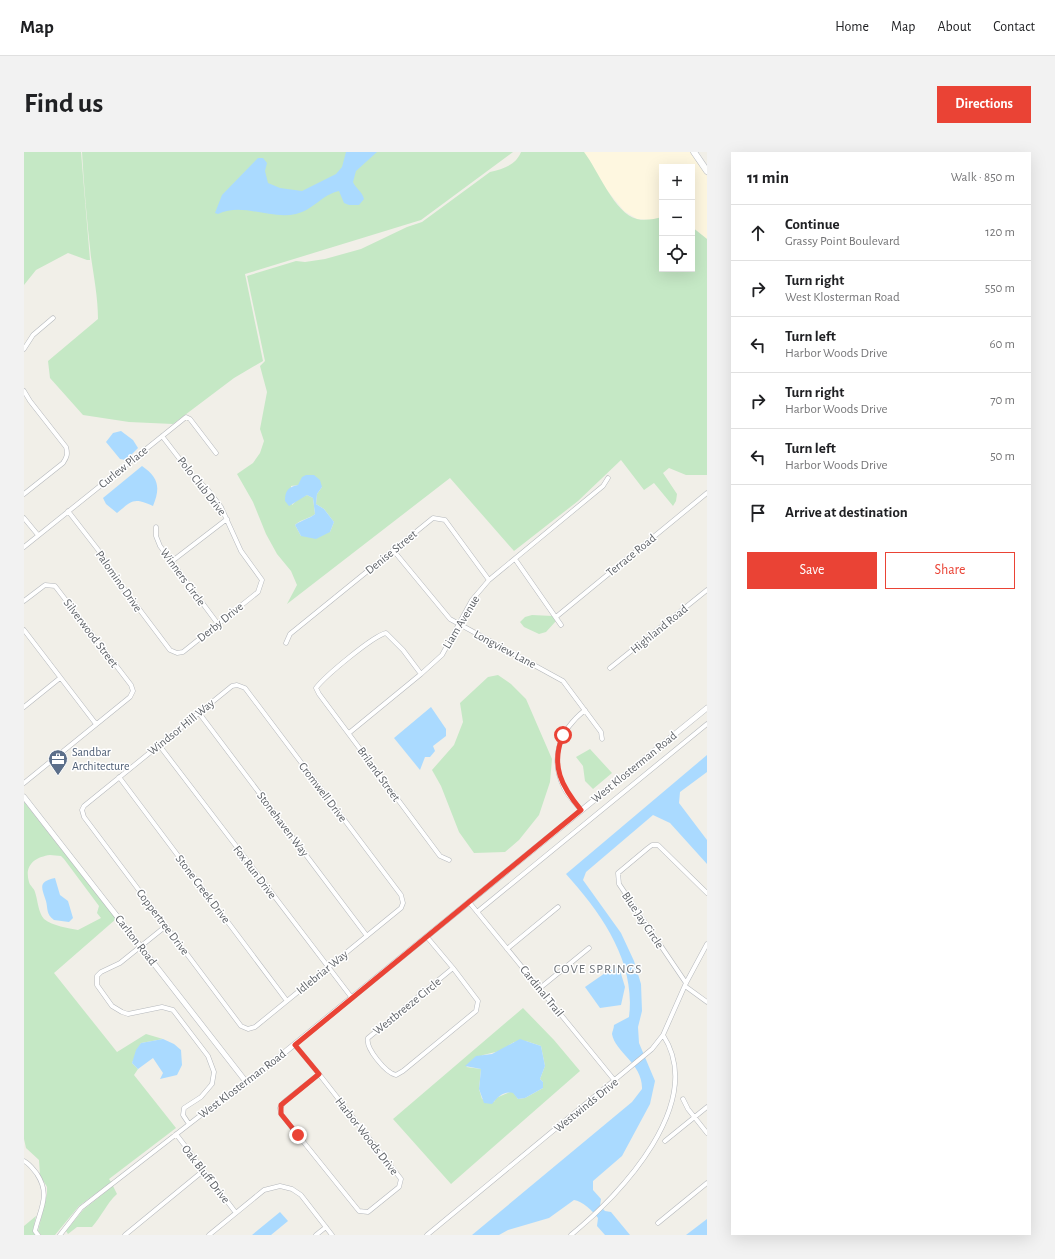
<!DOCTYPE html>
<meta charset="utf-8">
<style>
:root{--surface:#fff;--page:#f2f2f2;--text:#202124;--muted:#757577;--line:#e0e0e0;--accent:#ea4335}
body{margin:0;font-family:"Alegreya Sans",sans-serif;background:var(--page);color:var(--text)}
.controls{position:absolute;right:12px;top:12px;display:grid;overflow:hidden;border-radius:0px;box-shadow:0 4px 16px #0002}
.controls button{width:36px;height:36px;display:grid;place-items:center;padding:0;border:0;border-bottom:1px solid var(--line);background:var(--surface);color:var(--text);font:20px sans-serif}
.stop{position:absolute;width:12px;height:12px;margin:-9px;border:3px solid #ea4335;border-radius:50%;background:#fff}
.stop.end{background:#ea4335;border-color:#fff;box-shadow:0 1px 4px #0008}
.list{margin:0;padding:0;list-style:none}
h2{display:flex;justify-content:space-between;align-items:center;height:52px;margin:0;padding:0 16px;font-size:17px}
h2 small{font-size:13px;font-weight:400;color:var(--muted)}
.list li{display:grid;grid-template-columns:26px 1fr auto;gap:12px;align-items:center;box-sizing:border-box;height:56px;padding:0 16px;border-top:1px solid var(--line)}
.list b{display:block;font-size:15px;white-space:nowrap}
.list p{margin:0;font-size:13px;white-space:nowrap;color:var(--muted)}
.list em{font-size:13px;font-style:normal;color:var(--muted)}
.actions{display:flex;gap:8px;padding:12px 16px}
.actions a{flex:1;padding:9px 0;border:1px solid var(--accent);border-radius:0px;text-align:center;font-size:14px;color:var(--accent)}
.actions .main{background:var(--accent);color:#fff}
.icon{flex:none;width:22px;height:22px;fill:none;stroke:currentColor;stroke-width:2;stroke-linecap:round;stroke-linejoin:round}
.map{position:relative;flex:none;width:683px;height:1083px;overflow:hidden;border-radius:0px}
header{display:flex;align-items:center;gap:24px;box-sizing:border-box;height:56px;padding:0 20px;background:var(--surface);border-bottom:1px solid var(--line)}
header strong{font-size:19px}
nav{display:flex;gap:22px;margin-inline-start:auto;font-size:14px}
.intro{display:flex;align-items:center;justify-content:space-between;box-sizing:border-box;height:96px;padding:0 24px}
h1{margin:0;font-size:28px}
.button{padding:10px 18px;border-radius:0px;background:var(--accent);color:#fff;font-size:14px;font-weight:700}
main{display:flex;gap:24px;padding:0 24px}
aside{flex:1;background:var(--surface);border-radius:0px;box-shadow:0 4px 16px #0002}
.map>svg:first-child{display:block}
</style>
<header>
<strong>Map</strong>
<nav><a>Home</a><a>Map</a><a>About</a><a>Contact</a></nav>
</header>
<div class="intro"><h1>Find us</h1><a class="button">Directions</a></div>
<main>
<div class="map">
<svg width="683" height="1083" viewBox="0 0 683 1083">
<rect width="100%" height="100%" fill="#f1efe8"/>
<!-- commercial -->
<path fill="#fef7e0" d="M560,0H668L683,24V87L668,75V15H638V65L628,68L613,67L600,59L582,37Z"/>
<!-- green -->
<path fill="#c5e8c5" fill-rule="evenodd" d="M0,0H57L66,108H63L44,101L12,118L0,133Z
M58,0H489L397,68L221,122L239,209L210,226L149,272L105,270L59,263L26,226L24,209L74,167C74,146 70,126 67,105C63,70 60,35 58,0Z
M497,0H560C574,18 590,61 613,67C621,69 631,67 638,65V117H668V75L683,87V323H662L645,316L639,321L653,342L652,349L649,354L630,331L620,338L597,308L554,349L490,399L426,326L263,452L273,433L267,419L253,402L242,382L229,350L213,322L229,311L236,301L240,289L236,277L243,240L236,214L241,209L223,124L272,109L281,110L301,107L337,97L383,75L398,70L466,20C479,17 492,13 497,0ZM274,333L298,335L293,342L292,352L300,357L310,370L306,380L277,384L271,373C277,367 285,367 291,362L289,346L283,343L274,347L268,353L267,334Z
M508,463L529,464L532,469L522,480L515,482L500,475L496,470L501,465Z
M474,523L487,532L502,547L528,607L526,630L515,663L495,688L481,700L450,701L435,680L417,634L408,618L430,593L439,570L436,551L464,525Z
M566,597L588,621L569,637L561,629L559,614L552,605Z
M0,650L92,767L30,821L93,900L122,882L139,887L117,891L108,911L114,917L110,923L152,976L85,1027L87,1030L55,1054L31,1083H17L14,1079L23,1042V1035L16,1023L15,1008L2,996L0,987ZM26,703L37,704L40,707L75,754L73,761L77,766L54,778C44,776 29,774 20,767C14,760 14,749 11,740C10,736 6,734 5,730C0,713 11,705 26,703Z
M499,856L530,888L556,919L427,1032L369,967ZM502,889L517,894L521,914L516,927L519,930V936L501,946L494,947L489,940H486L472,946L470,950L458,947L455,937L457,917L442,915L459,903L476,899L490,890Z
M89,1034L93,1042C82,1052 78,1064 68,1075H53L44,1082L42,1079L59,1058Z
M12,1064L9,1078L11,1083H0V1074Z"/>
<!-- water -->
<path fill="#aadaff" d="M322,0H353L332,19L329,30C332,37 338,39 340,47L335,53H325L320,51L315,39C299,42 289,58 272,62C246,68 219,50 194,62L191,61L198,43L234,6H239L243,11L241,19L244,31L256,36L278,39L312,22L318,15Z
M97,279L109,288L114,296L102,308L96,307L82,290L89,281Z
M118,314C134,325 137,335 129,354C109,345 108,349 93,361L82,352L79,346Z
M282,323H290L296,328L298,335L293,342L292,352L300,357L310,370L306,380L292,387L277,384L271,373C277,368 285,367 291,362L289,346L283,343L265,354L261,349C261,339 264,335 274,333L278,325Z
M407,555L422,577V584L409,594L411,599L406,605H401L396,618L370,586Z
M683,603V620L656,640L655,651L683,688V712L646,671L629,663L562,720L559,728L597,781L610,809L617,832L618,859L614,875L615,891L631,929L626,952L598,1004L569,1029V1038L577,1047L576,1054L581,1059L587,1060L606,1083H581L573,1074L574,1066C569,1059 558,1049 550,1048L525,1066L484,1078L475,1083H448L608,950L618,937C619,912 591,900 588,882C588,880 590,876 590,873L605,865C612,810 578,762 542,722Z
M31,726L36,743L44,749L49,766L45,770L30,768C22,762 24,757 22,749C18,736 13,730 31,726Z
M595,815L601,835L597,853L576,856L561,835L584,819Z
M139,887L150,892L157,898L158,913L153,923L136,927L139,921L129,906L114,917L108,911L112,898L117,891Z
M496,887L517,894L521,914L516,927L519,930V936L501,946L494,947L489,941C479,939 474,945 468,952L460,951L455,937L457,917L441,914L452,904L468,902Z
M256,1060L264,1069L247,1083H228Z
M683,1067V1083H662Z"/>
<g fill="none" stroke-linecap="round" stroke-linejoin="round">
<defs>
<path id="minor" d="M0,197L9,183L29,166
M0,239L6,249L42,295C44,302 43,305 39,311L0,342
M44,359L75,399L91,425L146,498L153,501L159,500L234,440L238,428L217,399L197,355L184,338L168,323L138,284
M0,366L14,383
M132,375V384L136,394L194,472
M0,395L162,265L166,267L192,301
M369,398L426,467L539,529L577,580L578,587
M491,407L537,473
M147,410L203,367
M0,449L21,433L31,434L107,533L109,539L106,545L0,631
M532,465L683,341
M0,478L72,572
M262,491L266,482L409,366L421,368L465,428
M586,516L683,438
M397,522L379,498L362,481C349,484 301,524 292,536L295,542L416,704L425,708
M213,533L221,536L377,743L379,751L377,756L231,875L224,877L217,874L60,665L58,658L60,654L208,534Z
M0,555L36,526
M175,561L343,784
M325,581L397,522L418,503L448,448L465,428L579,334L584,326
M135,593L328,846
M95,625L263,849
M557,658C551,651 544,644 540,636C525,605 536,578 561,558
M445,750L591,929
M453,760L683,572
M142,774L96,811L77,820L73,824V833L88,854L98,860L104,862L138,855L149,858L184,904L190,920L188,932L177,945L160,956L159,963L165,972
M403,785L429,816
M483,797L534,755
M429,816L454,849L452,859L379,919L372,923C362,921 341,896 344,886Z
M662,831L595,732L594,721L624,696L628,693H634L683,741
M661,834L683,850
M516,836L565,796
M271,893L295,922
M295,922L377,1027L375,1035L344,1060L335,1059L257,962L256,956L260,950Z
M659,947L664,957L683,981
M152,982L212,1061
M641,989L683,955
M0,1009C6,1012 9,1017 13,1022C27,1043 16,1057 11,1079L14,1083
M634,1071L683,1031
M36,1083L57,1056L186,956L223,931
M101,1083L179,1019
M185,1083L240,1038L256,1034L268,1037L277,1043L308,1083
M292,1083L302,1075
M403,1083L628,897L639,883L662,831L683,792
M547,1083C597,1042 683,951 639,883"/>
<path id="tertiary" d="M0,645L223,931L683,556"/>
<path id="secondary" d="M670,0L683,19"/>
</defs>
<!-- minor casing -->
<use href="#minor" stroke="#b5b8bc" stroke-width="5"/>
<!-- tertiary casing -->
<use href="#tertiary" stroke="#b5b8bc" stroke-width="6"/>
<!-- secondary casing -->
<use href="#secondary" stroke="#b6babf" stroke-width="7"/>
<!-- minor -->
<use href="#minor" stroke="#fff" stroke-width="4"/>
<!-- tertiary -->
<use href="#tertiary" stroke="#fff" stroke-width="5"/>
<!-- secondary -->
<use href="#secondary" stroke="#fff" stroke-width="6"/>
</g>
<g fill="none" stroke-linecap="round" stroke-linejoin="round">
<!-- route -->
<path stroke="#ea4335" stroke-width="5" d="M274,983L257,962V953L295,922L271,893L557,658C538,635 526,614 539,583"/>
</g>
<!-- icons -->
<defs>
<symbol id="office-pin" viewBox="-11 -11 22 30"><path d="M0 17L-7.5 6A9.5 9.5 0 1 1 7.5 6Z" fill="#5c6f8a" stroke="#fff"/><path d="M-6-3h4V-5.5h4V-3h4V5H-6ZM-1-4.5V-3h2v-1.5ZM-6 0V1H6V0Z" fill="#fff"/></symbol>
</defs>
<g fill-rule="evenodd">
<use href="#office-pin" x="23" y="596" width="22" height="30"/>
</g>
<g text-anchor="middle" stroke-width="3" stroke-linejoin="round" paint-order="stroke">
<!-- street labels -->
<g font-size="12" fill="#5f6368" stroke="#fff">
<text transform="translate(99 315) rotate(-39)" y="4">Curlew Place</text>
<text transform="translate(178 334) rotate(52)" y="4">Polo Club Drive</text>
<text transform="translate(367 400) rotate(-39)" y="4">Denise Street</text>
<text transform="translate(607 403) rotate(-39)" y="4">Terrace Road</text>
<text transform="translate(159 425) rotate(54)" y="4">Winners Circle</text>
<text transform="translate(95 429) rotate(55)" y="4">Palomino Drive</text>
<text transform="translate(196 470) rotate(-39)" y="4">Derby Drive</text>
<text transform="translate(437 470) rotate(-59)" y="4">Liam Avenue</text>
<text transform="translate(635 477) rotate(-39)" y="4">Highland Road</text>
<text transform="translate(67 481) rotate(53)" y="4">Silverwood Street</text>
<text transform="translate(481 497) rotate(28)" y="4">Longview Lane</text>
<text transform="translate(157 575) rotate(-39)" y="4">Windsor Hill Way</text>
<text transform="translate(610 615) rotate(-39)" y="4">West Klosterman Road</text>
<text transform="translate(355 622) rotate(54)" y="4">Briland Street</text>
<text transform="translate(299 640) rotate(53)" y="4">Cromwell Drive</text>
<text transform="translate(259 672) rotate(53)" y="4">Stonehaven Way</text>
<text transform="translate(231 720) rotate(53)" y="4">Fox Run Drive</text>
<text transform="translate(179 737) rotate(53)" y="4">Stone Creek Drive</text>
<text transform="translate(619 768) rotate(56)" y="4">Blue Jay Circle</text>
<text transform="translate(139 770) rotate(53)" y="4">Coppertree Drive</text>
<text transform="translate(112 788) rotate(52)" y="4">Carlton Road</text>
<text transform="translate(298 820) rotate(-39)" y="4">Idlebriar Way</text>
<text transform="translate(518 839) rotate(51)" y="4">Cardinal Trail</text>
<text transform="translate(383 854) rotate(-39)" y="4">Westbreeze Circle</text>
<text transform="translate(218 932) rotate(-37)" y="4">West Klosterman Road</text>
<text transform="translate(562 953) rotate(-39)" y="4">Westwinds Drive</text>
<text transform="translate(343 984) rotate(52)" y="4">Harbor Woods Drive</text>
<text transform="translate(182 1022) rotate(52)" y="4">Oak Bluff Drive</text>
</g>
<!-- service labels -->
<g font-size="12" fill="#4e5e75" stroke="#fff" text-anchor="start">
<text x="48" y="604">Sandbar<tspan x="48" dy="14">Architecture</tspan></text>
</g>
<!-- neighbourhood labels -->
<g font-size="13" letter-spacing="1" fill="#70757a" stroke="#fff">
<text x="574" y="821">COVE SPRINGS</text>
</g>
</g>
</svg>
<div class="controls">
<button>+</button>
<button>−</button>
<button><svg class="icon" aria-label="locate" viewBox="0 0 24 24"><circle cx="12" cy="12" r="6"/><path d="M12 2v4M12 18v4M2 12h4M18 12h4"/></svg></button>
</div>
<div class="stop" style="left:539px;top:583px"></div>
<div class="stop end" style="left:274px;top:983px"></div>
</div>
<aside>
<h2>11 min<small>Walk · 850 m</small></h2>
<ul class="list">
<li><svg class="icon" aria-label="ahead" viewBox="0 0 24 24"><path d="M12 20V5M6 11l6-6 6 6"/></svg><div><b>Continue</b><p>Grassy Point Boulevard</p></div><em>120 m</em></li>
<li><svg class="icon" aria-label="right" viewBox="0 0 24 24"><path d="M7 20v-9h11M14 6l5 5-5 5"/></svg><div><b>Turn right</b><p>West Klosterman Road</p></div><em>550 m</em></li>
<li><svg class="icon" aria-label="left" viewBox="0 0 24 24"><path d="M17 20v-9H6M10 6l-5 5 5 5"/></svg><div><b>Turn left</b><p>Harbor Woods Drive</p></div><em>60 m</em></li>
<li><svg class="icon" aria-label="right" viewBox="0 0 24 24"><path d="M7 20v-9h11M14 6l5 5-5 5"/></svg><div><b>Turn right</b><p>Harbor Woods Drive</p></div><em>70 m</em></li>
<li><svg class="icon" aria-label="left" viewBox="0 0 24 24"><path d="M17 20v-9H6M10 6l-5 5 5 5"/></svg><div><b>Turn left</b><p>Harbor Woods Drive</p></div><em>50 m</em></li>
<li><svg class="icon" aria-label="arrive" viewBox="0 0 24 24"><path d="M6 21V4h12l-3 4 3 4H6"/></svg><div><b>Arrive at destination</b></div></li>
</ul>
<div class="actions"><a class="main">Save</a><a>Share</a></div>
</aside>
</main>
